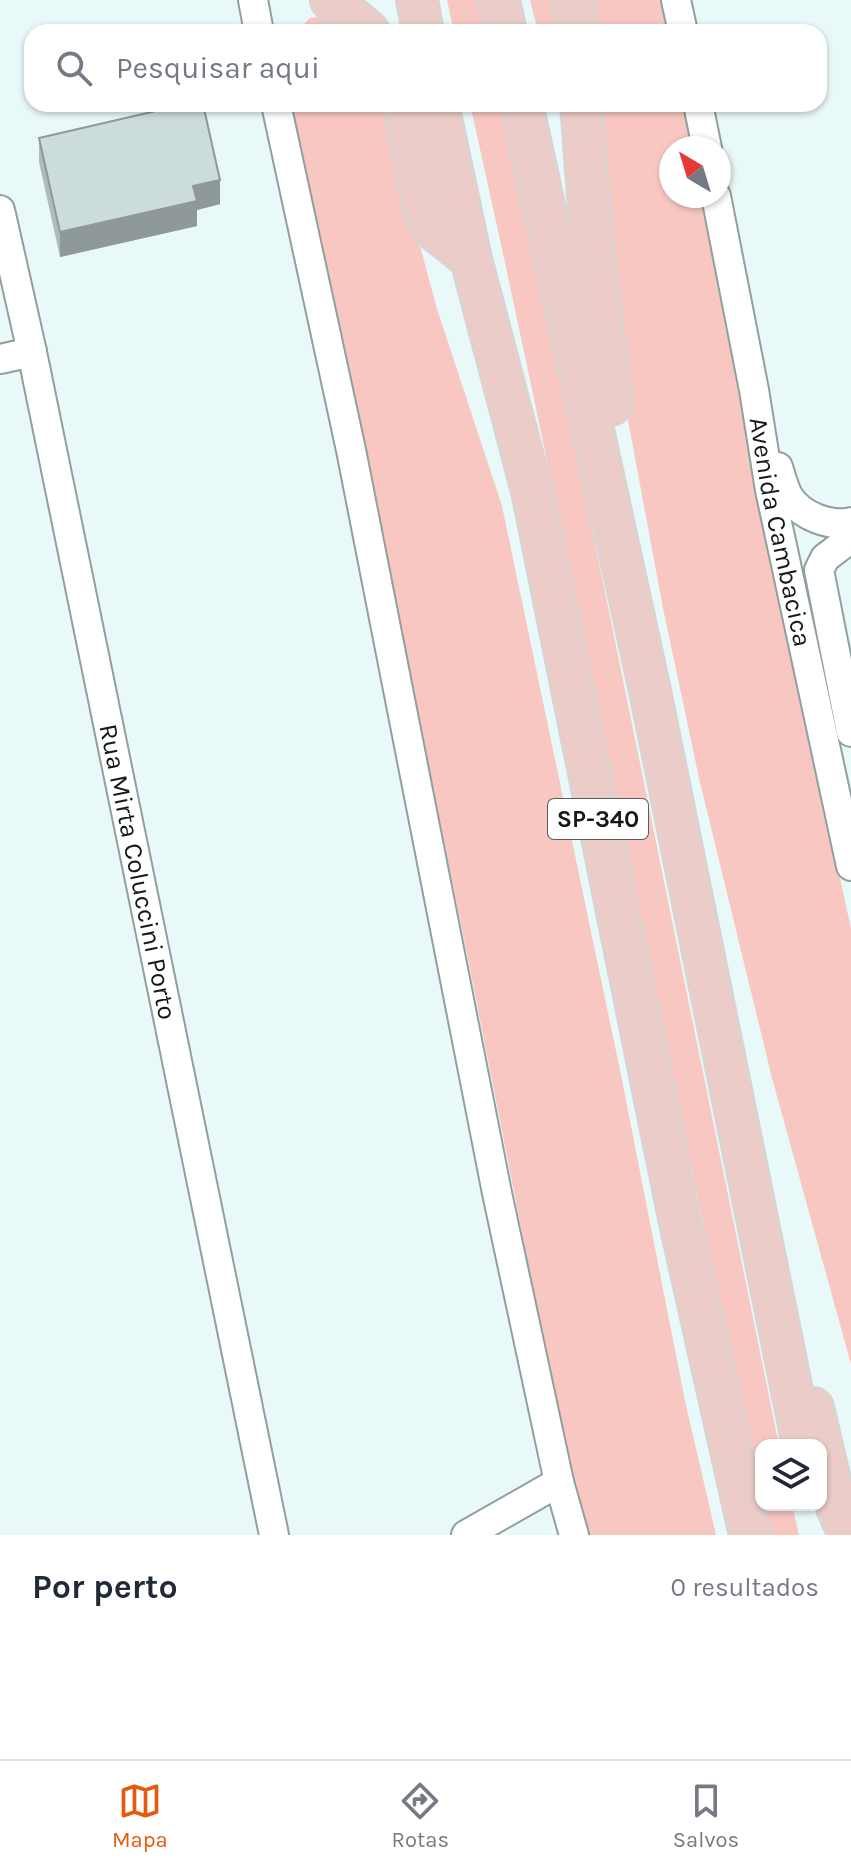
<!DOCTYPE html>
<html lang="pt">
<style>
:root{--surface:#fff;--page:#f2f2f3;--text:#1f2937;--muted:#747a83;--line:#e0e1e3;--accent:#ea580c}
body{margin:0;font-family:Karla,sans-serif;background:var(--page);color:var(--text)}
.controls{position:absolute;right:24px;bottom:24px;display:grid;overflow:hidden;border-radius:16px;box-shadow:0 2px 6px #0004}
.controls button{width:72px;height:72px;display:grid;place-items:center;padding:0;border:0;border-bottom:2px solid var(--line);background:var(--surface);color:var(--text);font:40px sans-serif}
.compass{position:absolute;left:659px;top:136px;width:72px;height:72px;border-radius:50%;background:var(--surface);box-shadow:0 2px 6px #0004;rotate:322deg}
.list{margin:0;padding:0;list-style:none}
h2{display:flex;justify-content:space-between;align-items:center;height:104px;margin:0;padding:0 32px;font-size:34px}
h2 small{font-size:26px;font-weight:400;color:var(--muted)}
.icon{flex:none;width:44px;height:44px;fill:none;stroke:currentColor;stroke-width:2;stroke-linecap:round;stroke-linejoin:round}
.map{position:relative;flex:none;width:851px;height:1535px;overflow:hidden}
.search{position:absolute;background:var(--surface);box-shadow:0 2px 6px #0004;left:24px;right:24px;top:24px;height:88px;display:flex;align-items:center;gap:20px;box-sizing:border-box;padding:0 28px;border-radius:24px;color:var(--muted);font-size:30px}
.sheet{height:224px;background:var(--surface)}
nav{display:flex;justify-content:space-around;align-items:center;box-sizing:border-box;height:112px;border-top:2px solid var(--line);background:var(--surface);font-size:22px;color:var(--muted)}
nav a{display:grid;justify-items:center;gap:4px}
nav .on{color:var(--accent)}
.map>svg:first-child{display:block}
</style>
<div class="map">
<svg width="851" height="1535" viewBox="0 0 851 1535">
<rect width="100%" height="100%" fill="#e9f8f8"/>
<!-- green -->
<path fill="#f8c7c2" d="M447,0H477L484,32H454Z
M530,0H565L567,32H538Z
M587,0H660L667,32H590Z
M326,16L349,32H296L310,18Z
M290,104H391L413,220L437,309L502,506L621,1075L685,1401L716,1535H590L568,1465L468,959L303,154Z
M470,104H500L549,317L779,1445H761V1499C660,1035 574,567 470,104Z
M596,104H683L692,144L693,148H671V196H702L816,767L851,929V1364L772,1078L699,778L663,608L620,377Z
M763,1505H792L799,1535H770Z"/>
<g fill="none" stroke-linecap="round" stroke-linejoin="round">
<defs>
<g id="minor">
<path d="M253,0L259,32"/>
<path d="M676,0L683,32"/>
<path d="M276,104L351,450L497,1193L559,1482L574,1535"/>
<path d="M698,104L707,148"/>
<path id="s1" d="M716,196L754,390L770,490L851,866"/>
<path id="s2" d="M0,210L32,352L274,1535"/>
<path d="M0,359L32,352"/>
<path d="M778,467C781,476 784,489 789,497C801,516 830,527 851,522"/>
<path d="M851,538L825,558L819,570L851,732"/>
<path d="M466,1535L559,1482"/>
</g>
<path id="highway" d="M331,0L369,32
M417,0L423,32
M499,0L506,32
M574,0L576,32
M404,104L424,210L436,231L471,259
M438,104L471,259L532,491L680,1223L750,1535
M522,104L650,691L803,1445
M581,104L590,222L611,405
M813,1408L836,1505L849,1535"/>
</defs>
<!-- minor casing -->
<use href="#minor" stroke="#919f9f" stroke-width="32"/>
<!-- highway casing -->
<use href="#highway" stroke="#d5d5d5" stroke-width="44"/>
<!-- minor -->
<use href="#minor" stroke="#fff" stroke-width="28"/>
<!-- highway -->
<use href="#highway" stroke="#ebccc8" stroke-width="40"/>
</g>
<!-- wall -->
<path fill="#afbcbc" d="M39,138L220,204L197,210V226L60,257L39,162Z"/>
<!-- shaded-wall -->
<path fill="#8f9999" d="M220,180V204L197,210V226L60,257V232L193,186Z"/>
<!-- building -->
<path fill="#ccdbdb" stroke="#8f9999" stroke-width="2" d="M186,104H203L220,180L193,186L197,201L60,232L39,138Z"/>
<g text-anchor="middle" stroke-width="6" stroke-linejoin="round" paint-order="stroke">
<!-- shield labels -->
<rect fill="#fff" stroke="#5a5d5d" stroke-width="2" x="548" y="799" width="100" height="40" rx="6"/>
<g font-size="24" font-weight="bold" fill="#131818">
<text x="598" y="827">SP-340</text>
</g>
<!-- street labels -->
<g font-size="26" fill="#131818" stroke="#fff">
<text dy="9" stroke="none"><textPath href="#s1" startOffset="342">Avenida Cambacica</textPath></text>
<text dy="9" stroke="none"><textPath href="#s2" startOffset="676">Rua Mirta Coluccini Porto</textPath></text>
</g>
</g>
</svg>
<div class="controls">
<button><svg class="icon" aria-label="layers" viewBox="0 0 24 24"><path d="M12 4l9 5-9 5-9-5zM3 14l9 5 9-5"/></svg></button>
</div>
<svg class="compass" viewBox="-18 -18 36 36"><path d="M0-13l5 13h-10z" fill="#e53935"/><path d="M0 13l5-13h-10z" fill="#747a83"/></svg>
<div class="search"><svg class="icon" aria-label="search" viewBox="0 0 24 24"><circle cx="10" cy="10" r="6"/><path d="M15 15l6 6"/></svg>Pesquisar aqui</div>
</div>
<section class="sheet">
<h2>Por perto<small>0 resultados</small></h2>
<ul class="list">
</ul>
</section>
<nav>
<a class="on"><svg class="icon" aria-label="map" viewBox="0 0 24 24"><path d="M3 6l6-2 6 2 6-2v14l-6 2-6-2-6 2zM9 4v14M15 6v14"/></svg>Mapa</a>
<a><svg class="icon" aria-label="directions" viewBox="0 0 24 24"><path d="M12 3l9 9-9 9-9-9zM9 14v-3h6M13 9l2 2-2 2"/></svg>Rotas</a>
<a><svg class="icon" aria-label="saved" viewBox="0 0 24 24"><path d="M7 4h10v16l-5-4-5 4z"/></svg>Salvos</a>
</nav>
